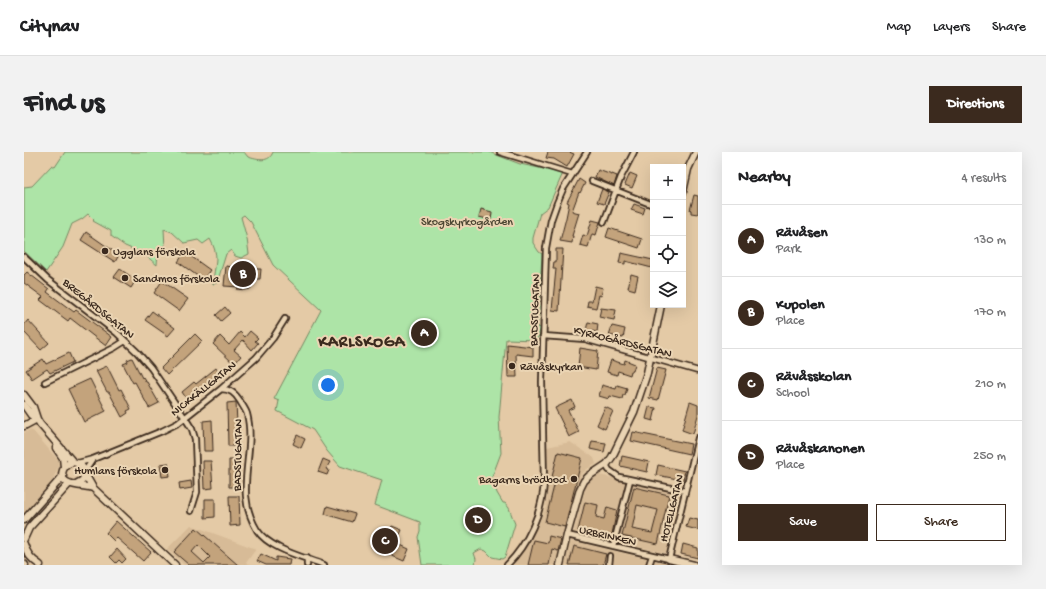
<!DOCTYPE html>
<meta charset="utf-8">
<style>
:root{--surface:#fff;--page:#f2f2f2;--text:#202124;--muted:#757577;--line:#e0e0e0;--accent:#3b2a1e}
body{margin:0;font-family:"Gochi Hand",sans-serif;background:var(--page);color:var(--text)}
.controls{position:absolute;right:12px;top:12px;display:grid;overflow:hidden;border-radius:0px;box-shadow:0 4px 16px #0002}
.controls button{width:36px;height:36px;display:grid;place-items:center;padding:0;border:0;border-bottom:1px solid var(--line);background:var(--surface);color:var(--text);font:20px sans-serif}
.you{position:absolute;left:304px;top:233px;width:14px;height:14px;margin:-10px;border:3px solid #fff;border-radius:50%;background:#1a73e8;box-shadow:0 0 0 6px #1a73e833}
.badge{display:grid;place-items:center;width:26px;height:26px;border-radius:50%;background:var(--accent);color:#fff;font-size:13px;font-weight:700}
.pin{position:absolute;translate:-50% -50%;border:2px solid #fff;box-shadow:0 1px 4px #0006}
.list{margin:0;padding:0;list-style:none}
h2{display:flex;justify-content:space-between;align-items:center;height:52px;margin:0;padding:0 16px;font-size:17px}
h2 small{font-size:13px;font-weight:400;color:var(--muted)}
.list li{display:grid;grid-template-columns:26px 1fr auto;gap:12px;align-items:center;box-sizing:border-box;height:72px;padding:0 16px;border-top:1px solid var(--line)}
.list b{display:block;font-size:15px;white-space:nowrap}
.list p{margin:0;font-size:13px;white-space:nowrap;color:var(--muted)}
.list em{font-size:13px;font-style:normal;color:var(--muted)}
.actions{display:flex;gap:8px;padding:12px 16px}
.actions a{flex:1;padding:9px 0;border:1px solid var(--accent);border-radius:0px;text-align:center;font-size:14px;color:var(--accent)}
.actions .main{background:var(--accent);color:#fff}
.icon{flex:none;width:22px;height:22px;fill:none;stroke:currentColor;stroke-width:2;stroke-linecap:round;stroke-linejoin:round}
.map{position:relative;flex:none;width:674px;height:413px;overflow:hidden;border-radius:0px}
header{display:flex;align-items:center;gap:24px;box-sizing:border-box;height:56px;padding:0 20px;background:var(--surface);border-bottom:1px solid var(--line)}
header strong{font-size:19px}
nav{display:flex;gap:22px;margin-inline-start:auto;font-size:14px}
.intro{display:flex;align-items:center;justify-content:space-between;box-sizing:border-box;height:96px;padding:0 24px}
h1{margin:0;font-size:28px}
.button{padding:10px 18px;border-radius:0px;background:var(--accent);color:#fff;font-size:14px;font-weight:700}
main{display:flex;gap:24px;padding:0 24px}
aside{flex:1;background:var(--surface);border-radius:0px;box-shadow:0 4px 16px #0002}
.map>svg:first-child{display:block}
</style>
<header>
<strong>Citynav</strong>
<nav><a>Map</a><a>Layers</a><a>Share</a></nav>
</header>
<div class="intro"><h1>Find us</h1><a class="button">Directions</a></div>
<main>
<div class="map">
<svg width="674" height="413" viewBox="0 0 674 413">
<rect width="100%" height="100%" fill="#e4caa6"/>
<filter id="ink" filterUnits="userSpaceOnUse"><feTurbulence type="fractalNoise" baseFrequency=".025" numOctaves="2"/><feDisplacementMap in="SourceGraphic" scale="8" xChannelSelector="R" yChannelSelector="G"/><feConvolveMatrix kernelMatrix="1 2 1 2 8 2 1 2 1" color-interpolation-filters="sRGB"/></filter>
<g filter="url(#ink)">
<!-- built -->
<path fill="#d7bb97" d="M5,278L9,279L34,308L35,314L27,331L0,362V281Z
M546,290L566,303L570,306L572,312L563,317L557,323L531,413H489L514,374L522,355L524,332L523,295Z
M569,323H575L655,340L657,345L645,394L641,401L550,380L563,330Z
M167,373L232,397L222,411L225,413H160L143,397Z
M547,389L633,409L654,413H541Z"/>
<!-- green -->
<path fill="#ade4a7" stroke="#748762" d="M41,0H220L224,5C234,8 245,11 249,0H465L496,12L539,21L524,55L516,61L509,86V91L515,100L518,102L514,175L517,176L513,188L482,187L475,265L477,301L468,325L473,341L479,351H481L485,356L491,372L481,405L478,407L468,405L462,399L457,397L450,401L452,407L451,413H398L394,385L396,379V370L351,353L358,328L316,314L303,299L289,278L253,259L255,249L250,247L297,158L249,113L227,70L220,63L217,65L223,87L225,102L217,106L211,104L207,98L202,102L193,131L189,132C189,121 194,109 191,99C190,95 188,91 186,87L179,92L174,88L160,91L148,80L140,77L141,96L134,98L133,113L120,102L101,94L87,84V79L69,69L70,68L64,62L58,67L48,72L39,95L22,120L0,99V35L8,34L28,13L31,15Z"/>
<!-- building -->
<path fill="#c3a37c" stroke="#3b2a1e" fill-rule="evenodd" d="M524,0H545L550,2L543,15L530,7L522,6Z
M574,18L588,23V22L593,24L590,34L571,25Z
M606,21L613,24L608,36L601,33Z
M555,27L561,31L556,41L555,40L548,59L555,61L548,84H549L548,91L536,89L542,66L545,51L543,50Z
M578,37L585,40L580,52L573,50Z
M670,43L674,44V62L667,61V58H666Z
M610,52L621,56L619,62L607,58Z
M457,57L468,60L467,68L455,65Z
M568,68L576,70L572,83L568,82L564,95L556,93L559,83L563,84Z
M585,76L618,87L615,96L582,85Z
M62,80L95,103L91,110L57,88Z
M532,97H539L535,159L528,158L532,117H529L530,109H532Z
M161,100L186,118L179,128L154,110Z
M597,101L629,108L628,116L601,109V112L595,111Z
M224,112L231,117H237L236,127H230L229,132L226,137L221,138L213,137L215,135L200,134L202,114L214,116Z
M96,117L112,128L107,136L90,125Z
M3,120L25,137L23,140L50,160L52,158L88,185L82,194L46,166L44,169L16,148L19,145L0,131V123Z
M607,122L614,124L611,138L604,136Z
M138,129L164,147L155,159L130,141Z
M571,134L579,136L577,144L575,143L572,156L563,154L564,149H568Z
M201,155L206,161L197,169L192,163Z
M577,156L592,158L590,168L575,165Z
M128,159L151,176L144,184L121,168Z
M4,168L25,191L17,198L0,180V173Z
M564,170L574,172L573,180L562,178Z
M588,174L601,177L599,186L585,183Z
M226,179L234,186L231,189L234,191L228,198L219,188L210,198L217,204L210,212L189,192L196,184L205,193L216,180L221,185Z
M171,182L178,189L143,223L137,216Z
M483,192L509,195V204L492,202L493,225H484Z
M556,196L574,199L572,218L554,215Z
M45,201L49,210L26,221L23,217L8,227L2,218L19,207L22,212Z
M108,206L118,226L119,225L122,230H123L135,251L125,256L111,230L109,231L99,212L104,210L103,208Z
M587,208L600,212L601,208L611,212L609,219H607L606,223L594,219L593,223L583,220Z
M83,214L95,238L97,237L107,257L103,259L104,261L98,265L85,240H83L72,219Z
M192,216L198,224L164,249L158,240L170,230L172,232Z
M633,216L642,218L634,248L625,246Z
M66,227L82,259L60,270L44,237Z
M578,233L592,237L593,233L603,236L601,243H599L598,247L586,244L585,247L575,244Z
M548,248L551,255L544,258L555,280L545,285L531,256Z
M212,250L214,294H204L203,251Z
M666,250L674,253V263L669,282L658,278Z
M581,255L589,259L581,277L573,273Z
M625,255L632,256L629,269L622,267Z
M188,268L189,299H180L179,269Z
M609,280L667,292L665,302L607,289Z
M273,283L281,287L277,296L269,292Z
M568,289L582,291L580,300L566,297Z
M534,300L558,306L541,375L521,370L532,326L528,325Z
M598,304L625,310L623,320L596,314Z
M299,307L306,310L302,317L305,318L303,323L294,320Z
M205,308H214V335H205Z
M179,309H187L189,336L180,337Z
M144,311L146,324L138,325L136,312Z
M634,313L661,319L659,328L632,323Z
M167,329L168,336L156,338L155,331Z
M610,335L645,343L634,392L598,384ZM613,353L634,358L628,381L608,377Z
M205,344H215L216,373L206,374Z
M181,347H191V365L181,366Z
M561,350L574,353L572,365L580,367L583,355L593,358L587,387L554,379Z
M303,354L331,362L328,370L301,362Z
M665,366L674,368V378L662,375Z
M92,369L127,400L119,409L93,386L90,389L82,381Z
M368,374L378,378L372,391L385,397L380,409L347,395L352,383L362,387Z
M172,376L214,413H165L150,400ZM174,393L186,405L180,411L168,400Z
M525,384L537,387L534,399L528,397L525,413H504L510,388L524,391Z
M659,392L674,396V406L657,402Z
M550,394L582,402L579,413H545Z
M93,397L102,407L98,411L95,408L92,411L86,405Z
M237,402L252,409V405L266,407L265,413H242L233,409Z"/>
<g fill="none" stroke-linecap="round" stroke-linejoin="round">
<defs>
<path id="street" d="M476,0L548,22
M568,29L629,53
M580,70L597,25L610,0
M0,105L24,128L93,181L113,200L127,216L161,266L168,277L171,287L173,340L167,359
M519,184L561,187L674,219
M21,230L90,196L101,189
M197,237C206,237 211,241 216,249C218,253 222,258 223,262C230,288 220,318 222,344C223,356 227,368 233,378C245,397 280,405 300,413
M54,311L69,307L138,279L154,271L197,237L232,206L249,186L261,167
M582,313L585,318L595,325L661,339
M61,319L69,307
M543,383L645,407L674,286
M589,394L606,328
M283,413V406
M483,413C504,392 518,361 520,331L518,230L522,96L527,68L533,51L539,37L563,0
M585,413L586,404
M625,413L628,404"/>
<path id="secondary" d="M659,40L664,17L672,0
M0,243L9,255L13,267L16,272L49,310
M0,253L7,263L13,267
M0,274L13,267
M32,296L39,306L40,315
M61,322L69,336L151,413
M52,332L59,328L61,319L56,312L49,310C45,311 41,313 39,318C33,335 60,333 69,336
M0,368L39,324
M0,387L5,376L45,332
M0,392C3,402 7,407 16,413
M645,407L670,413
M0,412L1,413
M536,413L543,383L556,337L560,329L565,324L583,312L588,305L610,260L623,221L637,153"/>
</defs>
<!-- street casing -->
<use href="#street" stroke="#3b2a1e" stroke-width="8"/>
<!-- secondary casing -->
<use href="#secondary" stroke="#3b2a1e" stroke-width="9"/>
<!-- street -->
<use href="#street" stroke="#ead4b3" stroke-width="4.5"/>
<!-- secondary -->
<use href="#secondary" stroke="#ead4b3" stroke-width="6"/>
</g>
</g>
<!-- markers -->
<g fill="#3b2a1e" stroke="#ead4b3" stroke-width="1.5">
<circle cx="81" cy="99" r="4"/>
<circle cx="101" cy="126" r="4"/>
<circle cx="488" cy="214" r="4"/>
<circle cx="141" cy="318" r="4"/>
<circle cx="550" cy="327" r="4"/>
</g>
<g text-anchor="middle" stroke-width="4" stroke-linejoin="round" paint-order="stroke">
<!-- park labels -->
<g font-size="12" fill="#4c4633" stroke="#ead4b3">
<text x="443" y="73">Skogskyrkogården</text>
</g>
<!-- poi labels -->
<g font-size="12" fill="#3b2a1e" stroke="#ead4b3" text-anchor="start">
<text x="89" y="103">Ugglans förskola</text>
<text x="109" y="130">Sandmos förskola</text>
<text x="496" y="218">Rävåskyrkan</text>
<text x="133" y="322" text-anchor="end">Humlans förskola</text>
<text x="542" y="331" text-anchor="end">Bagarns brödbod</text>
</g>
<!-- street labels -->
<g font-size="12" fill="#3b2a1e" stroke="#ead4b3">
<text transform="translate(75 156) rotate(39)" y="4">BREGÅRDSGATAN</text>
<text transform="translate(510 158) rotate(-88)" y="4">BADSTUGATAN</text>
<text transform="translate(599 189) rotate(14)" y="4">KYRKOGÅRDSGATAN</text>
<text transform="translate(179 236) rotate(-39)" y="4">NICKKÄLLGATAN</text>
<text transform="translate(213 303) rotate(-89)" y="4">BADSTUGATAN</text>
<text transform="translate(647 356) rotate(-76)" y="4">HOTELLGATAN</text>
<text transform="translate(584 383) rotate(13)" y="4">URBRINKEN</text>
</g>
<!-- district labels -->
<g font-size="16" font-weight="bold" letter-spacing="1" fill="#3b2a1e" stroke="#ead4b3">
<text x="338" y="194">KARLSKOGA</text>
</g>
</g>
</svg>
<div class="controls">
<button>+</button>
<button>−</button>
<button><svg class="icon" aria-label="locate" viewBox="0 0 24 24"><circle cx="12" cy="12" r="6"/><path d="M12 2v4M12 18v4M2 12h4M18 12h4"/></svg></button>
<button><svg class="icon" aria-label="layers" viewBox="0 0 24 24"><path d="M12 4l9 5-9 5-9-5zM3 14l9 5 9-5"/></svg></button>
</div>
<div class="you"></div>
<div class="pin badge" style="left:400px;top:181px">A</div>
<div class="pin badge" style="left:219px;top:122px">B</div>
<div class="pin badge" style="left:361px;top:389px">C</div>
<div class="pin badge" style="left:454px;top:368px">D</div>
</div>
<aside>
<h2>Nearby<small>4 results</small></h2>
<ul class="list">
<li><span class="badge">A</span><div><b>Rävåsen</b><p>Park</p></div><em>130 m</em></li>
<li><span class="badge">B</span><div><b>Kupolen</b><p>Place</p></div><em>170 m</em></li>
<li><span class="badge">C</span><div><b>Rävåsskolan</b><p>School</p></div><em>210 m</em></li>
<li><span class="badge">D</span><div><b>Rävåskanonen</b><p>Place</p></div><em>250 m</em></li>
</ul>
<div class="actions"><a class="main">Save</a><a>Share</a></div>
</aside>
</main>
